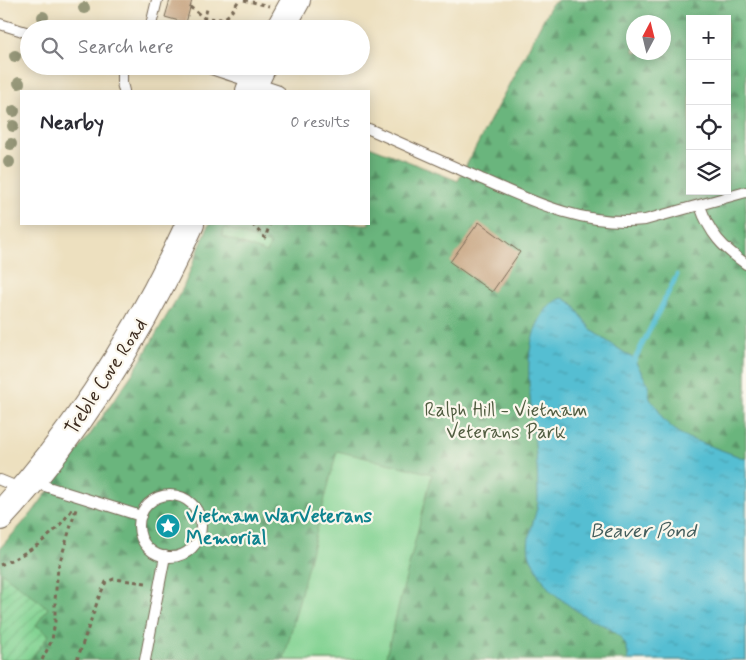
<!DOCTYPE html>
<meta charset="utf-8">
<style>
:root{--surface:#fff;--page:#f7f7f7;--text:#2b2b33;--muted:#7c7c81;--line:#e1e1e2}
body{margin:0;font-family:Mynerve,sans-serif;background:var(--page);color:var(--text)}
.controls{position:absolute;right:15px;top:15px;display:grid;overflow:hidden;border-radius:0px;box-shadow:0 2px 12px #0003}
.controls button{width:45px;height:45px;display:grid;place-items:center;padding:0;border:0;border-bottom:1px solid var(--line);background:var(--surface);color:var(--text);font:25px sans-serif}
.compass{position:absolute;left:626px;top:15px;width:45px;height:45px;border-radius:50%;background:var(--surface);box-shadow:0 2px 12px #0003;rotate:7deg}
.list{margin:0;padding:0;list-style:none}
h2{display:flex;justify-content:space-between;align-items:center;height:65px;margin:0;padding:0 20px;font-size:21px}
h2 small{font-size:16px;font-weight:400;color:var(--muted)}
.icon{flex:none;width:28px;height:28px;fill:none;stroke:currentColor;stroke-width:2;stroke-linecap:round;stroke-linejoin:round}
.map{position:relative;flex:none;width:746px;height:660px;overflow:hidden}
.search{position:absolute;background:var(--surface);box-shadow:0 2px 12px #0003;left:20px;top:20px;width:350px;height:55px;display:flex;align-items:center;gap:12px;box-sizing:border-box;padding:0 18px;border-radius:28px;color:var(--muted);font-size:19px}
.panel{position:absolute;background:var(--surface);box-shadow:0 2px 12px #0003;left:20px;top:90px;width:350px;height:135px;border-radius:0px}
.map>svg:first-child{display:block}
</style>
<div class="map">
<svg width="746" height="660" viewBox="0 0 746 660">
<defs>
<pattern id="forest-firs" width="22" height="20" patternUnits="userSpaceOnUse" patternTransform="scale(1.25)"><rect width="22" height="20" fill="#6ab57d"/><path d="M5 1l3.5 6h-7zM16 11l3.5 6h-7z" fill="#589366"/></pattern>
<pattern id="garden-furrows" width="10" height="10" patternUnits="userSpaceOnUse" patternTransform="scale(1.25)"><rect width="10" height="10" fill="#83d393"/><path d="M-1 1l2-2M0 10L10 0M9 11l2-2" fill="none" stroke="#72b57e"/></pattern>
<pattern id="water-ripples" width="26" height="14" patternUnits="userSpaceOnUse" patternTransform="scale(1.25)"><rect width="26" height="14" fill="#55bed2"/><path d="M2 4q2-2 4 0t4 0M15 11q2-2 4 0t4 0" fill="none" stroke="#489baa"/></pattern>
</defs>
<rect width="100%" height="100%" fill="#fbf7ec"/>
<filter id="ink" filterUnits="userSpaceOnUse"><feTurbulence type="fractalNoise" baseFrequency=".02" numOctaves="2"/><feDisplacementMap in="SourceGraphic" scale="10" xChannelSelector="R" yChannelSelector="G"/><feConvolveMatrix kernelMatrix="1 2 1 2 8 2 1 2 1" color-interpolation-filters="sRGB"/></filter>
<filter id="wash" filterUnits="userSpaceOnUse"><feTurbulence type="fractalNoise" baseFrequency=".0096" numOctaves="4" result="noise"/><feDisplacementMap in="SourceGraphic" scale="20" xChannelSelector="R" yChannelSelector="G"/><feGaussianBlur stdDeviation="1.12" result="paint"/><feColorMatrix in="noise" values="0 0 0 0 0 0 0 0 0 0 0 0 0 0 0 0 0 1.4 0 .05"/><feComposite in="paint" operator="in"/></filter>
<g filter="url(#wash)">
<rect width="100%" height="100%" fill="#ede0bf"/>
<!-- forest -->
<path fill="url(#forest-firs)" stroke="#52704e" fill-rule="evenodd" d="M558,0H746V660H0V548L32,513L89,436L135,370L183,288L209,224H369V146L458,181L551,5ZM690,19H727V191H690ZM634,22H664V52H634Z"/>
<!-- park -->
<path fill="#83d393" stroke="#5f7e58" d="M225,228L270,244L267,253L222,236Z
M337,451L432,474L385,660H284Z"/>
<!-- garden -->
<path fill="url(#garden-furrows)" stroke="#5f7e58" d="M1,572L48,608L36,625L49,635L30,660H0Z"/>
<!-- water -->
<path fill="url(#water-ripples)" stroke="#487478" d="M563,298L573,304L592,331L634,359L648,384L650,399L657,407L663,419L677,432L688,438L746,459V660H628C630,630 597,625 577,611C568,605 558,597 550,590C543,582 538,570 532,561C521,541 538,518 538,498C538,480 537,462 535,444C532,401 518,349 545,311C550,305 555,300 563,298Z"/>
<g fill="none" stroke-linecap="round" stroke-linejoin="round">
<!-- stream -->
<path stroke="#55bed2" stroke-width="5" d="M632,365L677,275"/>
</g>
<g id="blocks">
<!-- building -->
<path fill="#c6a37f" d="M170,0H192L186,23L165,17Z
M479,222L520,252L492,292L450,262Z"/>
</g>
</g>
<g filter="url(#ink)">
<use href="#blocks" fill-opacity="0" stroke="#796a56" stroke-width="1"/>
<g fill="none" stroke-linecap="round" stroke-linejoin="round">
<defs>
<path id="lane" d="M0,24L29,33
M150,29L157,0
M122,66V83L124,91
M204,66C228,76 254,82 279,91
M369,129C405,145 441,161 477,177C531,201 584,227 645,220L746,192
M700,206C710,234 722,247 746,264
M0,480L22,489
M32,482L141,516
M139 526a31 31 0 1 1 62 0a31 31 0 1 1-62 0Z
M145,660L165,556"/>
<path id="secondary" d="M280,29L296,0
M250,91L262,66
M0,516C80,430 141,330 190,224"/>
</defs>
<!-- lane casing -->
<use href="#lane" stroke="#796a56" stroke-width="12"/>
<!-- secondary casing -->
<use href="#secondary" stroke="#796a56" stroke-width="30"/>
<!-- path -->
<path stroke="#796a56" stroke-width="3" stroke-dasharray="4 4" stroke-linecap="butt" d="M244,0L269,6
M190,7L204,18L223,19L230,14L239,0
M202,29L207,9
M252,224L265,238L270,224
M0,565C31,552 54,536 73,508
M42,660L52,640L55,621V600L58,568L76,509
M77,660L99,597L106,582L114,579L146,583"/>
<!-- lane -->
<use href="#lane" stroke="#fff" stroke-width="10"/>
<!-- secondary -->
<use href="#secondary" stroke="#fff" stroke-width="28"/>
</g>
<!-- trees -->
<g fill="#97987a">
<circle cx="84" cy="8" r="6"/>
<circle cx="43" cy="17" r="6"/>
<circle cx="15" cy="56" r="6"/>
<circle cx="19" cy="83" r="6"/>
<circle cx="14" cy="111" r="6"/>
<circle cx="13" cy="126" r="6"/>
<circle cx="11" cy="144" r="6"/>
<circle cx="9" cy="162" r="6"/>
</g>
</g>
<!-- icons -->
<defs>
<symbol id="sight-disc" viewBox="-11 -11 22 22"><circle r="9.5" fill="#0f9aa8" stroke="#fbf7ec"/><path d="M0-6L1.8-2.2L6-1.7L2.9 1.2L3.7 5.4L0 3.3L-3.7 5.4L-2.9 1.2L-6-1.7L-1.8-2.2Z" fill="#fff"/></symbol>
</defs>
<g fill-rule="evenodd">
<use href="#sight-disc" x="154" y="512" width="28" height="28"/>
</g>
<g text-anchor="middle" stroke-width="4.5" stroke-linejoin="round" paint-order="stroke">
<!-- street labels -->
<g font-size="19" fill="#3b2a1e" stroke="#fbf7ec">
<text transform="translate(105 376) rotate(-57)" y="7">Treble Cove Road</text>
</g>
<!-- park labels -->
<g font-size="19" fill="#515d41" stroke="#fbf7ec">
<text x="506" y="416">Ralph Hill - Vietnam<tspan x="506" dy="22">Veterans Park</tspan></text>
</g>
<!-- culture labels -->
<g font-size="19" font-weight="bold" fill="#0d838f" stroke="#fbf7ec" text-anchor="start">
<text x="186" y="522">Vietnam WarVeterans<tspan x="186" dy="22">Memorial</tspan></text>
</g>
<!-- water labels -->
<g font-size="20" font-style="italic" fill="#445e5d" stroke="#fbf7ec">
<text x="643" y="537">Beaver Pond</text>
</g>
</g>
</svg>
<div class="controls">
<button>+</button>
<button>−</button>
<button><svg class="icon" aria-label="locate" viewBox="0 0 24 24"><circle cx="12" cy="12" r="6"/><path d="M12 2v4M12 18v4M2 12h4M18 12h4"/></svg></button>
<button><svg class="icon" aria-label="layers" viewBox="0 0 24 24"><path d="M12 4l9 5-9 5-9-5zM3 14l9 5 9-5"/></svg></button>
</div>
<svg class="compass" viewBox="-18 -18 36 36"><path d="M0-13l5 13h-10z" fill="#e53935"/><path d="M0 13l5-13h-10z" fill="#7c7c81"/></svg>
<div class="search"><svg class="icon" aria-label="search" viewBox="0 0 24 24"><circle cx="10" cy="10" r="6"/><path d="M15 15l6 6"/></svg>Search here</div>
<section class="panel">
<h2>Nearby<small>0 results</small></h2>
<ul class="list">
</ul>
</section>
</div>
